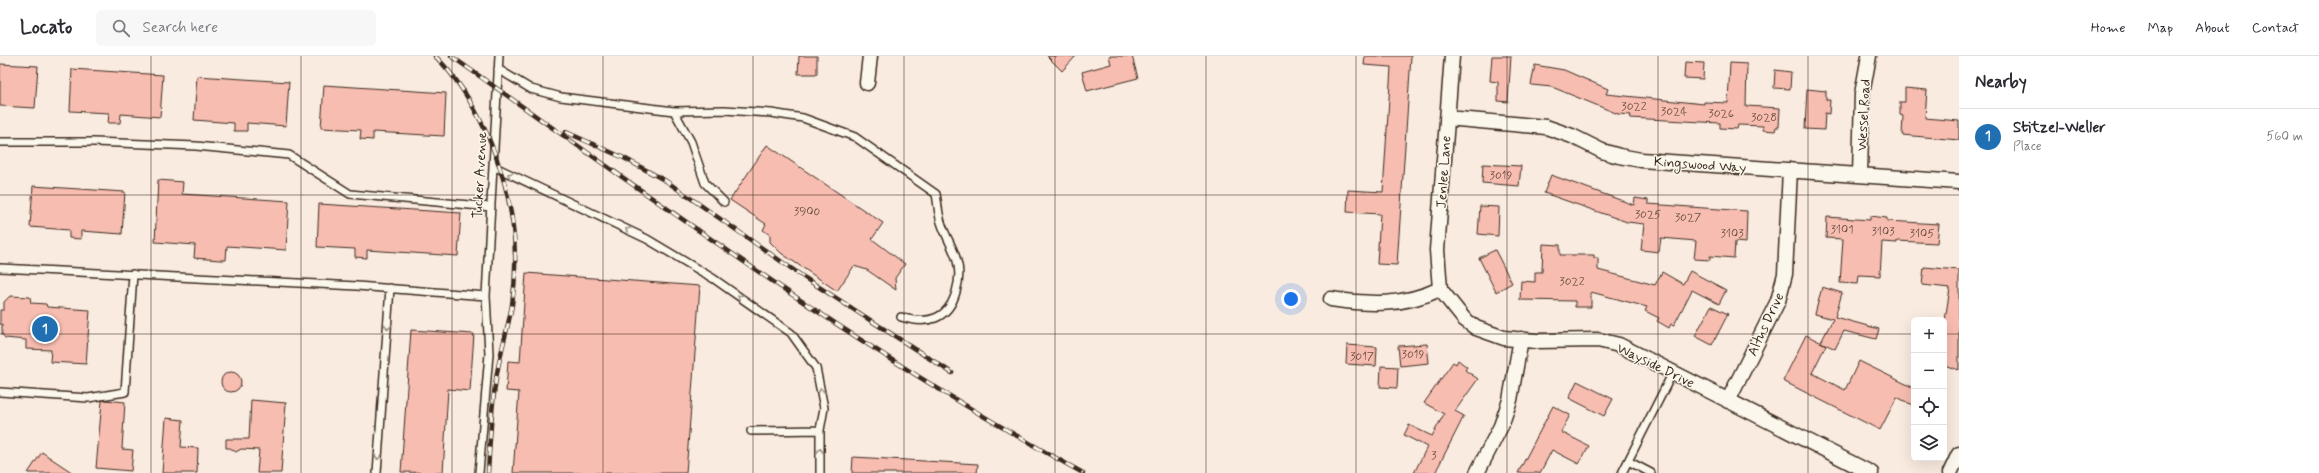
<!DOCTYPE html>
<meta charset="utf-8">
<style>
:root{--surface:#fff;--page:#f7f7f7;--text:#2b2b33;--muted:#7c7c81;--line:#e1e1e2;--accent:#1f6fb2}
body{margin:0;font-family:Mynerve,sans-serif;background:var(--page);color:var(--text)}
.controls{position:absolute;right:12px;bottom:12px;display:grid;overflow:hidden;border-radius:6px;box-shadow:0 4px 16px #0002}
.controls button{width:36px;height:36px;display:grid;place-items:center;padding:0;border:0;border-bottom:1px solid var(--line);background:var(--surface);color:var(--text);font:20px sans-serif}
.you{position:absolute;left:1291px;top:243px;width:14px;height:14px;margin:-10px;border:3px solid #fff;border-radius:50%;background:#1a73e8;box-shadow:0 0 0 6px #1a73e833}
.badge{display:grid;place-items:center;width:26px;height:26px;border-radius:50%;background:var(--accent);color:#fff;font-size:13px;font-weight:700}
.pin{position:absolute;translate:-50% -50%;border:2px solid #fff;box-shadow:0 1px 4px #0006}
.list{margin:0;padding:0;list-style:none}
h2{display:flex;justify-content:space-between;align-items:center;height:52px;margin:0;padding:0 16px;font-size:17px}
h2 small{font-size:13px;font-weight:400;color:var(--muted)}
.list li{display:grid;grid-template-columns:26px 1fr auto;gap:12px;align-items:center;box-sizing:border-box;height:56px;padding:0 16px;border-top:1px solid var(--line)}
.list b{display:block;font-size:15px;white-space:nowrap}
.list p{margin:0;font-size:13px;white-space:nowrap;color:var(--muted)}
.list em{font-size:13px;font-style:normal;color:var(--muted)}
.icon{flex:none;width:22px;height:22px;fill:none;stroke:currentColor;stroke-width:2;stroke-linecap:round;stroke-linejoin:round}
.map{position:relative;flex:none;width:1959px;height:417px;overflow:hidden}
header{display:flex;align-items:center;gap:24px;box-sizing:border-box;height:56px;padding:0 20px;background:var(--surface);border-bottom:1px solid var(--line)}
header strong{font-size:19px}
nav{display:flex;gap:22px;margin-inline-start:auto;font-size:14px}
.search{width:280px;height:36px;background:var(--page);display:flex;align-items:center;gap:10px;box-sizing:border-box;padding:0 14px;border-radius:6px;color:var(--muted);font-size:15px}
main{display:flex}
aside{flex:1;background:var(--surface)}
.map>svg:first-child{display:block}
</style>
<header>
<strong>Locato</strong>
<div class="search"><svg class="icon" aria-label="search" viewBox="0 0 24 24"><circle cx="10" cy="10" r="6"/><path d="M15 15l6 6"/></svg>Search here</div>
<nav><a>Home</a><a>Map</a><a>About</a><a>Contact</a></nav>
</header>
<main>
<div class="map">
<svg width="1959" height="417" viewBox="0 0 1959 417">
<rect width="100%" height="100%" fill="#faebe0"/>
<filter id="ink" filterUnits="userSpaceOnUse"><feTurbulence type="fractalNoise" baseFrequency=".025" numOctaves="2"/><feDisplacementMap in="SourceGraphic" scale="8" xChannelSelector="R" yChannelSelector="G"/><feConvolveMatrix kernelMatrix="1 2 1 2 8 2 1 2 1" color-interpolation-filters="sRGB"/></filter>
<g filter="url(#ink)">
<!-- building -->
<path fill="#f8bdb1" stroke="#3b2a1e" d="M799,0H817V18H798Z
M1047,0H1076L1062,15Z
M1109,0H1132L1138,22L1087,35L1082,16L1111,8Z
M1365,0H1411L1397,209L1377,208L1380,158L1347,156L1348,134L1383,136L1391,11L1364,9Z
M1492,0H1511L1508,46L1498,45V26L1490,25Z
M1685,6L1704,7L1703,23L1684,22Z
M1730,7L1747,8L1746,50L1780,52L1779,71H1776L1775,75L1763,74V70L1738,69L1737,73L1720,72V67L1630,62L1631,59L1618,58L1552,31L1531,29L1535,9L1564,14L1608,33L1606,38L1704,48V46L1728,47Z
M0,8L38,10L35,52L0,50Z
M72,13L163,19L160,61L121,58L120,67H108L109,57L70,55Z
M1775,14L1791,16L1790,33L1774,32Z
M197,20L289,26L286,70L247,67V75H234V67L194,64Z
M324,29L446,37L444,80L373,76V84L360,83L361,74L321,72Z
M1905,32L1927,34L1925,62L1959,65V84L1902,79L1903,60L1900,59V46H1905Z
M1807,33L1826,35V44H1830L1829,58L1825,57L1824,74L1805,73Z
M767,89L883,167L872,183L905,208L895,222L896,234L867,214L854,210L837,235L781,197L770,186V179L763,174L766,168L730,144Z
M1483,108L1521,110L1519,130L1482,127Z
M1551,119L1634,149L1635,142L1648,144V148L1747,155L1746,187L1735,186L1734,202L1710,200V204L1694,203L1696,185L1661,182L1659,196L1641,194L1644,168L1627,166L1544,137Z
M158,124L183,126L182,138L289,145L286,194L227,190L226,204H220L194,202L195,189L155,186Z
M33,130L125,136L122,178L81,175V183L69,182V174L30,171Z
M319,148L461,157L458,200L367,194V202L355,201V193L317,191Z
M1480,150L1499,151L1498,180L1478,178Z
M1870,160L1887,162V165L1939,168L1937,187L1897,185V187L1882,186L1880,220L1859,219L1858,228L1840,227L1843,183L1826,182L1827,161L1870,164Z
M1543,188L1560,189V199H1594V202H1598V214L1655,229L1662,216L1683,228L1690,215L1726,234L1719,248L1692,234L1674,269L1671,268L1669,272L1657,265L1659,262L1645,255L1647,251L1591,236V251H1575V245L1520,244L1521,225L1535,226V216H1542Z
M1495,194L1512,227L1496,236L1479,202Z
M1924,211L1959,214V314L1944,309V271L1950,232L1922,229Z
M526,217L700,230L686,417H513L519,336L506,335L508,305L520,306Z
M1822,231L1842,237L1835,261L1879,273L1876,283L1844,275L1835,293L1821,286L1833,263L1815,258Z
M10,240L30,241L31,247L46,248L47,251L90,254L86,308L50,306L51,294L26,293V284L5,282L2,278V268H0V254H4V246Z
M1711,250L1728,258L1712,289L1695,280Z
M411,274L474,278L470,335L448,333L443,417L401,416Z
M1806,279L1826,289L1812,317L1845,334L1859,305L1914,332V350L1897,341L1880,374L1783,325Z
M1427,288L1429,307L1400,310L1398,290Z
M1347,289L1377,291L1376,310L1346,308Z
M1458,304L1467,311L1465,314L1478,323L1455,355L1464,360L1435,417H1414L1427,391L1404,379L1409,369L1432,380L1444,358L1424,347L1453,306L1456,308Z
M1381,310L1398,311L1397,332L1380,331Z
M221 326a10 10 0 1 1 20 0a10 10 0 1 1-20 0Z
M1577,325L1613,343L1604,360L1569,342Z
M105,344L125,346L122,393L133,394L131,415L96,412L102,345Z
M251,344L286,347L281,417H257L259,394L241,393L236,396L230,392H226V383H249Z
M1553,350L1570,359L1561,376L1589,390L1579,408L1552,394L1540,417H1518Z
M166,362L183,364L181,391L198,392L197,417H162Z
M42,396L49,401L73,417H28Z
M853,401L978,408L977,417H852Z"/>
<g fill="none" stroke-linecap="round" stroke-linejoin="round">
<defs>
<path id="lane" d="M498,13L531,33L561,41L674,55L724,54L771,57L803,62L855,81L936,138C938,148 938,159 942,169C946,181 954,193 957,205C960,215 959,226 956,236C948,264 927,269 901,261
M674,55L691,86L705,127L724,146
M0,86H94L196,90L289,99L350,138L491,151
M493,110L647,183L714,223L791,277L816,312L824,352L820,374V417
M0,212L357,230L486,240
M0,336L88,342L125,336L133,218
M751,375L820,374
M1628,405L1651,417
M377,417L390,232
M479,417L489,298L486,240L499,0
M1622,417L1673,316"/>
<path id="street" d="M1452,0L1437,194L1440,233L1464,263L1476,272L1504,282L1536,285L1598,284L1619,289L1871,417
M867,27L870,0
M1447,62L1546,71L1572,80L1602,95L1619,100L1641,104L1959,126
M1860,119L1862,38L1869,0
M1331,243C1370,249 1404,250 1440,233
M1728,345L1778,245L1785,218L1790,114
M1477,417L1501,370L1510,344L1521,283
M1950,417L1959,398"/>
</defs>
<!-- lane casing -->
<use href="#lane" stroke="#3b2a1e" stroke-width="10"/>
<!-- street casing -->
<use href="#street" stroke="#3b2a1e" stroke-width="17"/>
<!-- lane -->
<use href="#lane" stroke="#fbf7ec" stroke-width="7"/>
<!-- street -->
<use href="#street" stroke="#fbf7ec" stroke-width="14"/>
<defs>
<path id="rail" d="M435,0C457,21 474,50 487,78C511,133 521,189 512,249C508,272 501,294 497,317C491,350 490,384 488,417
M451,0C657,145 861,296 1083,417
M566,76L624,102L666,125L805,222L952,317"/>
</defs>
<!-- rail casing -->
<use href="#rail" stroke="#3b2a1e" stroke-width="4.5"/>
<!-- rail -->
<use href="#rail" stroke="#fbf7ec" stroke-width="3" stroke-dasharray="9" stroke-linecap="butt"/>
</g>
<!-- one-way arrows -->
<defs><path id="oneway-chevron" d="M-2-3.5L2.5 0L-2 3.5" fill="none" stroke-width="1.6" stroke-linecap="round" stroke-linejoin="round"/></defs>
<g stroke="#9b9085">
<use href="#oneway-chevron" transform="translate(510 119) rotate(-155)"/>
<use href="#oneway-chevron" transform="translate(628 174) rotate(-155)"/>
<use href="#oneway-chevron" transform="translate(740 241) rotate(-145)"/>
<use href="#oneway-chevron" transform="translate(388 271) rotate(93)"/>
<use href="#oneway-chevron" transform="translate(821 335) rotate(-101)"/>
<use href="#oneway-chevron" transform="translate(820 395) rotate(-90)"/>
<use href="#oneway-chevron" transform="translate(378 401) rotate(95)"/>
</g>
</g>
<!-- grid -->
<path fill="none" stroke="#3b2a1e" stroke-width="1" stroke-opacity="0.55" d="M151,0V417M301,0V417M452,0V417M603,0V417M753,0V417M904,0V417M1055,0V417M1206,0V417M1356,0V417M1507,0V417M1658,0V417M1808,0V417M0,139H1959M0,278H1914M1944,278H1959"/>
<g text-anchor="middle" stroke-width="3" stroke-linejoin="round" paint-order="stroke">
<!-- number labels -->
<g font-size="12" fill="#6a4f43">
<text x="1634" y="54">3022</text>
<text x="1674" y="59">3024</text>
<text x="1721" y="61">3026</text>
<text x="1764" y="65">3028</text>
<text x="1501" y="123">3019</text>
<text x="807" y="159">3900</text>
<text x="1648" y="162">3025</text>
<text x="1688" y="165">3027</text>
<text x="1842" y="177">3101</text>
<text x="1883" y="179">3103</text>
<text x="1732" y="181">3103</text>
<text x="1922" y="181">3105</text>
<text x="1572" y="229">3022</text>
<text x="1413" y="302">3019</text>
<text x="1362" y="304">3017</text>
<text x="1434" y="403">3</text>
</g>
<!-- street labels -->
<g font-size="14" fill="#3b2a1e" stroke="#fbf7ec">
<text transform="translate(1863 59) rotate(-87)" y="5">Wessel Road</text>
<text transform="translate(1700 108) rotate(4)" y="5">Kingswood Way</text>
<text transform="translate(1443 116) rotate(-86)" y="5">Jenlee Lane</text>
<text transform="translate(479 119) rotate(-87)" y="5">Tucker Avenue</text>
<text transform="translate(1765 268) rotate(-65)" y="5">Altus Drive</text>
<text transform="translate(1656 309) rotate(26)" y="5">Wayside Drive</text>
</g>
</g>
</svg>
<div class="controls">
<button>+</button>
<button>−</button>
<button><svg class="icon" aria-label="locate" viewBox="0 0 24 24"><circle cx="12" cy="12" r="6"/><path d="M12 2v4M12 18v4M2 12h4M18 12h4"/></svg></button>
<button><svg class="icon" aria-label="layers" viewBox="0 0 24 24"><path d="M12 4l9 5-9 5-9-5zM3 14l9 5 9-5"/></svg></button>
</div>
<div class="you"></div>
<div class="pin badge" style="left:45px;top:273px">1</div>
</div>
<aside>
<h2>Nearby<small></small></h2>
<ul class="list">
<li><span class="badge">1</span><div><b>Stitzel-Weller</b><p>Place</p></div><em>560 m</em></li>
</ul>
</aside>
</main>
